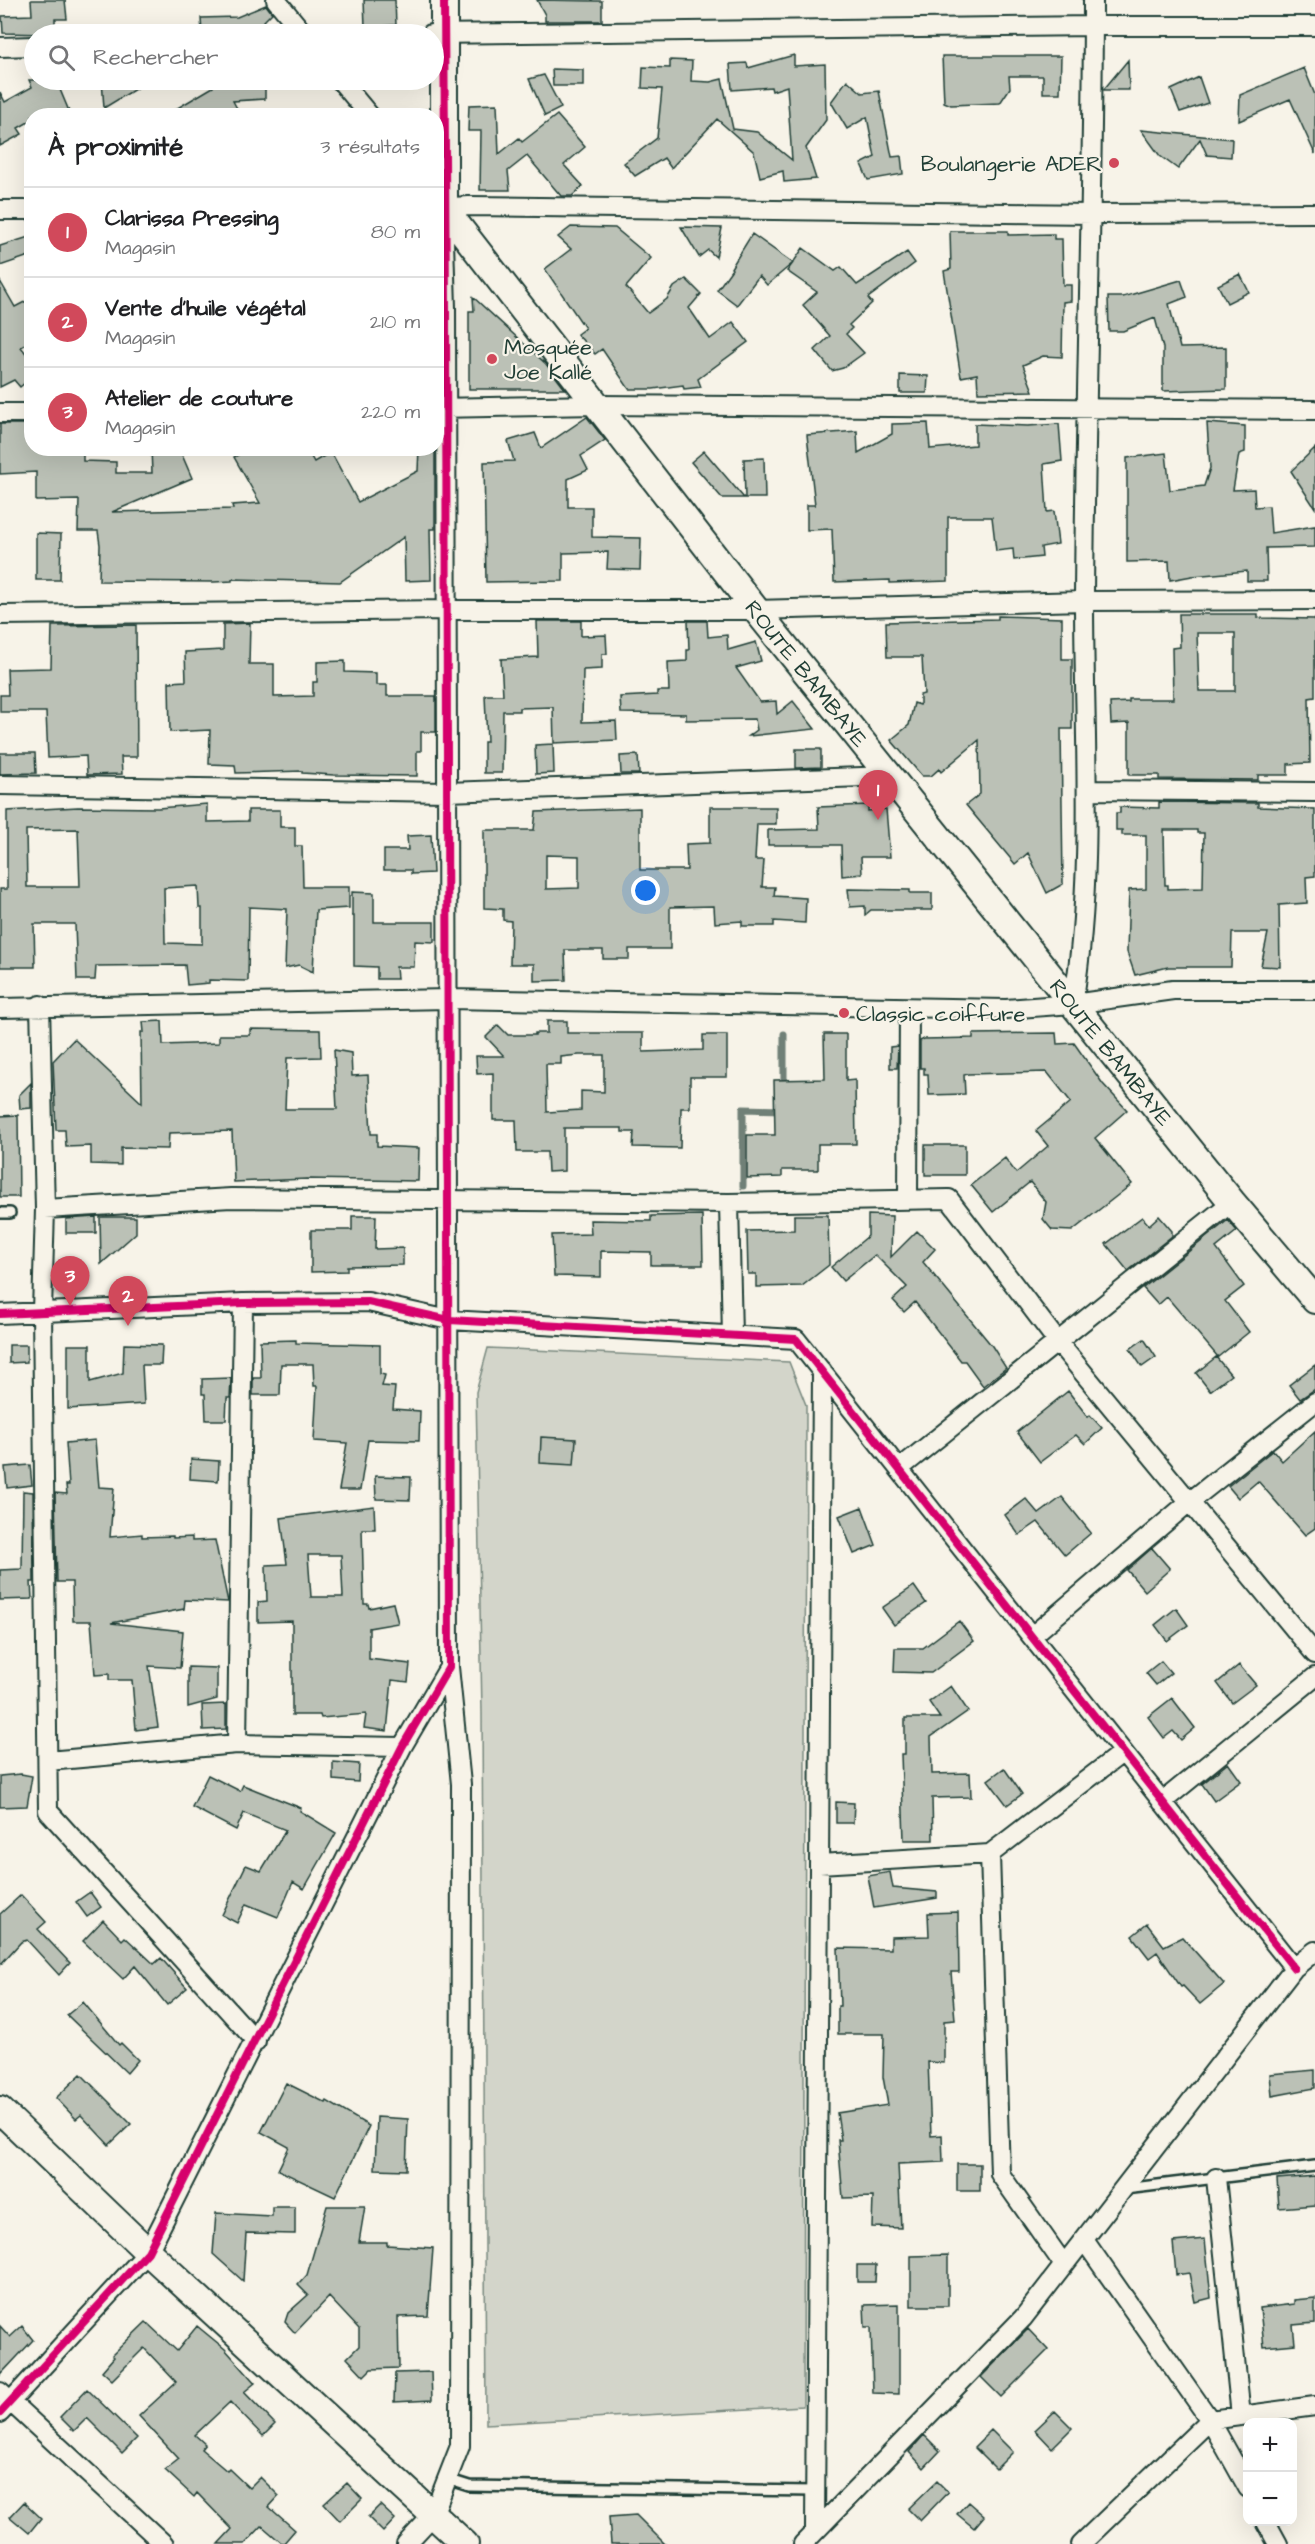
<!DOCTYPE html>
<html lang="fr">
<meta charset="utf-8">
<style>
:root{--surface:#fff;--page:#f2f2f2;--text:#202124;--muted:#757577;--line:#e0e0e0;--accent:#d1495b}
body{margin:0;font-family:"Architects Daughter",sans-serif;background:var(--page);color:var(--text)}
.controls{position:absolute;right:18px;bottom:18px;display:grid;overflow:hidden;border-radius:12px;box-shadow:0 6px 24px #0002}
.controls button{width:54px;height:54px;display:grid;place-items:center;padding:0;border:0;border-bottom:2px solid var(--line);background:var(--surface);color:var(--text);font:30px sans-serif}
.you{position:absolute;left:646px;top:891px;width:21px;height:21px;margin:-15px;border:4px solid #fff;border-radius:50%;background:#1a73e8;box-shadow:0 0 0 9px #1a73e833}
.badge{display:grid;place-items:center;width:39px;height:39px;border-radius:50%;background:var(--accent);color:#fff;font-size:20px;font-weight:700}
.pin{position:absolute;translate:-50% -50px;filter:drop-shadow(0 2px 3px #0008)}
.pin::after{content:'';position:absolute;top:32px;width:21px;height:18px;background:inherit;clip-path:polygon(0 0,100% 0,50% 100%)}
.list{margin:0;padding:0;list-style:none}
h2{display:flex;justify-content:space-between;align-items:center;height:78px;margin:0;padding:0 24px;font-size:26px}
h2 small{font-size:20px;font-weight:400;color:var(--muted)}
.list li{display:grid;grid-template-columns:39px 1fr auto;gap:18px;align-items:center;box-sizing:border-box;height:90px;padding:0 24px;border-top:2px solid var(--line)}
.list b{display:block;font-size:22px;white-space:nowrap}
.list p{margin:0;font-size:20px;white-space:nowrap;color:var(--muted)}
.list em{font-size:20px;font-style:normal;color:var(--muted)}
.icon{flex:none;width:33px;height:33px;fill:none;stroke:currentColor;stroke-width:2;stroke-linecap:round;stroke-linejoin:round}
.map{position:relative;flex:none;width:1315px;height:2544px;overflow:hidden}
.search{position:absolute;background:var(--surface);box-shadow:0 6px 24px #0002;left:24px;top:24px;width:420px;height:66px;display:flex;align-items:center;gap:15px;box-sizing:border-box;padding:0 21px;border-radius:33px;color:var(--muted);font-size:22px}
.panel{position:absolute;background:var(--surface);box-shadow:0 6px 24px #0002;left:24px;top:108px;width:420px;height:348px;border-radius:24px}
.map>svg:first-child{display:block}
</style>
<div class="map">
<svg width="1315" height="2544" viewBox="0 0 1315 2544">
<rect width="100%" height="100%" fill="#f7f3e8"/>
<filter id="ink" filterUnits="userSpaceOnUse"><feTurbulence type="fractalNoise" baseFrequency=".0167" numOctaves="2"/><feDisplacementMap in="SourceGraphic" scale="12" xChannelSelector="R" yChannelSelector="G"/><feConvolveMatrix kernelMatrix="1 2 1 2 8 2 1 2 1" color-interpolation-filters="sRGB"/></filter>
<g filter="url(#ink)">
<!-- green -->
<path fill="#d3d5ca" stroke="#79897f" stroke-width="1.5" d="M488,1348L789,1362L806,1405L803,2406L486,2424L482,1712L476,1392Z"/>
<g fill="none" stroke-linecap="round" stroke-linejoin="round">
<!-- stream -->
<path stroke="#6f8077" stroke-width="7" d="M784,1034V1080
M743,1186V1109L781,1110"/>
</g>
<!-- building -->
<path fill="#bbc1b6" stroke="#1f3d34" stroke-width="1.5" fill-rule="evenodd" d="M31,0H65L67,19H55V27H48L46,34L3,33L2,16L32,15Z
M364,0H395L396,25L365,27Z
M537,0L602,1V21H545V15Z
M266,5L272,13L252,33L202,34L201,18L237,17Z
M794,55V66L825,64L826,120L806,148L816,179L784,182L783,171L760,177L754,152L717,119L671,168L664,158L635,176L624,163L657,138L662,89L642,88L643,67L670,68V60L692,61L691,81L710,82L722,79L733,129L757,132L792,160L787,86L772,91L771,87L732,90L730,64L747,63L748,68Z
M942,56H1061L1060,93H1043V76H1009L1010,88L1000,103L951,105L944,102Z
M1128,60L1129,90H1104V89Z
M1304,68L1315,95V154L1290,99L1239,121L1240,95Z
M552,69L583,70V86H553Z
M544,75L561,108L545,116L529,79Z
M1199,77L1208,103L1180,112L1171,90Z
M29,80H56L71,116H32V120L18,128L22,134L0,146V92L5,102L32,87Z
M102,80H150L104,108Z
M213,80H265V99L233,101L241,116H164L213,87Z
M847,80L862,93L879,91L892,157L901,156L903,174L868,180L861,164L875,157L867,117L847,129L831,102Z
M497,104L499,154L519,138L522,142L557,115L585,147L564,165L583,186L572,196H561L527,156L508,171L510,190H480L481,131H468L469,105Z
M1141,130L1232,139L1231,157L1207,155L1200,139L1178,169L1160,156Z
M571,227L615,228L651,258L626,287L648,313L667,299L674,287L686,279L701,294L689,308L710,339L733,322L748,342L698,379L701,387L684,389L683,385L653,389H629L602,349L595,354L577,334L585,328L545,269L571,249L558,237Z
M681,227L722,228L716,257L708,250L699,257Z
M950,231H1008V235L1054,234V239H1062L1063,285H1071V301L1063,302L1062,357L1043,356L1023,365L1033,391L978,392L977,374L961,377L944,271L951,269Z
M752,234L793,263L803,248L835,271L841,267L857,285L907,252L915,263L868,298L872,303L849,325L852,328L846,334L864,353L843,368L832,371L815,350L830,336L803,305L817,292L787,271L793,263L767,285L759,276L737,305L717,290L732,269L731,268Z
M32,236V255L0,266V246Z
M1240,274L1249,292L1227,303L1218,285Z
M1181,280L1187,297L1169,304L1180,348L1226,347V389L1163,391V348L1155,318L1123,331H1109L1108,297H1123Z
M0,281L15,307L32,298V341L21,347L32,361V377L20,387L14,380L0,387Z
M473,297L546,364L565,389H469V311H474Z
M900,375L928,376L927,393H900Z
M587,417L605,440L581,456L588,470L568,479V507H592V537L641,538L640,570L607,569L608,552L563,553V581L486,582L484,462L514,461L508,441L535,433L541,448Z
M928,423L930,449L975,445V424L1028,426L1059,424L1062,461L1044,464L1047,512L1054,511L1058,544L1041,547L1042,557L1014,560L1013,549L996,551L992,517H948V581L890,583V580L834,582L832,529L807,530V505H815L807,435L857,431L858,453L892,434V424Z
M1207,423L1245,426V452L1239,454L1233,490L1254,489L1255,507L1269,506L1271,533L1315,526V547L1266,548L1267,581H1247V571L1192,576L1170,580L1169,561L1127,562V458L1166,453L1170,490L1204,486L1210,468Z
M0,424H32V448H83V461L116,462V473H152L151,448H179L192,478L112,512L233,509L232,505L260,503L234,457L251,448H306L314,462L331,452L358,502L418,471L419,448H435V529H430L431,580L405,581L404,537L340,582L232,579V581L214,582L99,581L100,545L98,531H78L79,500L36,501V472L0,474Z
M1315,448V508L1291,471Z
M704,451L744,498H722L691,462Z
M764,458L765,498H745L744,459Z
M36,533L61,534L60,580H36Z
M1179,614H1258V618L1315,619V697L1309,698L1310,763L1288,764V775H1258V780L1159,779V775H1129V723L1111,724L1110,703L1129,702V699H1173L1172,648L1180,647ZM1197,633H1235V691H1199Z
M998,616L1062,618V659H1072V729H1061L1063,884L1047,893L1028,853L1015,864L966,805L980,794L979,740L941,772L939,769L931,776H922L891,740L909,725L914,703L920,705V695L924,694L922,657H887L886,622L998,619Z
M537,621H581V636L606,635L607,654H602V669L583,670L582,722L616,721L617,740L554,743L553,707L519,708V711H503L502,773H484V742H487L485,695H503L501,659L538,657Z
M688,621H707L708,637L727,635L728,650L756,642L761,661L736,668L760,702L776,701L777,714L793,701L815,729L749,736L757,730L755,719L686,720V714L621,713L620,697L657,695V691H669L668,662L687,661V650H689Z
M250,623L249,664H274V697L313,696V682H317V662L345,661V672L376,673V685H387V696H436V732H421V751H417V776L334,775L302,773V771L236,773L235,765L209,764L210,730L170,732L169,682L186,681L185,652L223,650V624Z
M136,625L137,757H121L122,774L87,775L86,756L48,758L46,712H0V695H8L7,669L51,668L52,626Z
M553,744L554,773L536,774L535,745Z
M796,749H821V767L796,768Z
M0,753H35L36,773L0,774Z
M638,755L639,774H621L620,756Z
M1159,802L1258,803V807L1315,809V876L1306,877L1307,903L1279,905L1280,967L1261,966L1268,933H1232L1231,967H1168L1135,975L1127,952L1129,890L1146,889V835H1122V830H1116V813H1120V807L1159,808ZM1164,830H1197V833H1204L1203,888L1168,889V885H1165Z
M207,804V822L248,821V810H280V827H295V846H302L303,887H349V908L316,910L313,972L299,965L285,968L287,909L249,907L248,981L209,980V983L187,985L185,965L96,966L95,980H77L75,924H34L35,967H0V889H7V811L78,807L158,808ZM78,829L80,887H27L26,830ZM198,886L199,908H202V944L165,943L164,888Z
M868,805V811L886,809L890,857H861L862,874L842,876L841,845H768V830L819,829L818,807Z
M710,807H776V824H757L755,860H764L762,887H775L774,896L806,898L805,923L774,921V926H742V921L715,923L714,906L670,907V949H629V959H603V950H565L566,980L534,981V964H510L511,921L503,920V909L484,908V830H534L536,812L640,808V870H687L686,844L710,843ZM546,855L579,856V888L546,889Z
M431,835L433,873L411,874V870H384V850H408L407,836Z
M848,889L910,890V893H932V910H871L865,915V906L850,907Z
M352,892L374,893V922H434V942L415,941L414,967H396L397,979H377V967L354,966V916H352Z
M162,1021L163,1045L219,1043V1035H250V1029L320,1030L321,1057L287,1058L285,1109H337L334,1050L351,1053L352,1076L368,1075L371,1134H377V1146L419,1148L418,1181L307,1179L234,1182L232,1131L169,1133L168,1149L121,1148V1165L91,1164V1146L66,1147L65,1130H56L53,1061L74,1039L142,1103L141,1032H144L143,1022Z
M547,1021H567V1033H643V1052L703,1050V1035H727V1077H690V1108H681L680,1148L633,1147L634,1132H622V1128H564V1171L548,1172L547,1152H517L516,1120H493V1073L477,1074L476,1056H504L486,1037L498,1025L508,1035H535V1033H547ZM579,1055H604V1092L581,1091V1110L547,1112L546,1064H561V1057Z
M1056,1033L1057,1044L1074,1043L1103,1084L1127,1110L1095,1138L1132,1184L1072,1231L1052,1230L1043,1219L1046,1202L1030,1182L993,1212L971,1185L1005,1158L1016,1173L1048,1146L1036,1131L1071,1102L1047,1072L968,1074L964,1075L965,1094L929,1095L928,1074H924V1068H920V1041L924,1039L973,1038V1034Z
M824,1034H846V1081L855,1080L856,1144H818V1170H782V1177L747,1178V1135H775L774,1080L825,1079Z
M898,1046L897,1068H890V1047Z
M31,1083V1108L20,1109L19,1095Z
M18,1115L19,1197H0V1116Z
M925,1145H965V1175H925Z
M702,1215L703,1265H651V1252L601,1251V1277L554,1276L552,1235L591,1234L590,1220L651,1221V1216Z
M794,1215H828L829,1265L802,1286L756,1287V1274H748L747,1231L794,1230Z
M868,1215L892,1216L891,1257L917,1231L935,1249L923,1262L992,1346L1006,1368L983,1386L965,1361H961L915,1302L904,1312L893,1300L907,1287L875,1255L843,1281L831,1267L868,1236Z
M352,1216H376L375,1249L403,1248V1265L347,1266V1271L311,1272V1230H352Z
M1159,1216L1172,1231V1236L1128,1271L1106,1244L1142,1217L1149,1225Z
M96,1217V1233H66V1219Z
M100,1217H136V1233L101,1264Z
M1228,1220L1237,1231L1216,1248L1244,1286L1225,1301L1249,1332L1218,1357L1167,1297L1158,1305L1143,1288Z
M1144,1339L1156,1357L1142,1367L1130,1349Z
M296,1340V1343L380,1345V1374L385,1375L382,1386L395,1387L393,1409L420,1411L419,1441L368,1440L360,1490H339L347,1443L314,1441L317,1386H314L313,1364H281L280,1395H253V1378H261L260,1341Z
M124,1344L162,1345L161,1365H142L144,1404L68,1409V1345H90V1382L123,1373Z
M9,1345H27V1362L9,1363Z
M1216,1357L1231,1375L1210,1391L1196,1373Z
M1315,1365V1389L1300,1399L1289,1385Z
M231,1378L230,1398H227L226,1420H206L205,1394H202V1379Z
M1068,1391L1088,1417L1090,1415L1102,1428L1085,1444L1076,1435L1040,1462L1017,1432Z
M1315,1431V1528L1305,1535L1258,1481L1238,1498L1228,1486L1273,1450L1282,1461Z
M541,1437L576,1439L574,1465L540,1463Z
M95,1440L99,1487L114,1488L110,1537L142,1534V1537L173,1536V1538L192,1537V1541L215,1540L228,1602L185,1600L184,1609L111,1623L183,1631L180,1668L149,1666L158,1727L136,1730L132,1680H109V1674L95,1675L91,1621H73L72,1582H57L55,1493L67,1494L66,1485H69L66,1443Z
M191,1459L219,1461L218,1481L190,1479Z
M30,1465L32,1485L7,1488L5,1467Z
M375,1476L411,1477L410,1500L376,1499Z
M23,1491L33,1492L34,1582H31L32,1599L0,1600V1570L22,1569Z
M1062,1497L1091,1533L1065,1555L1038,1522L1019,1535L1005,1515L1026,1499L1039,1514Z
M374,1506L375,1529H362L364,1604H368L369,1608L393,1603L398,1623L369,1628V1659L410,1664L408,1682L392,1680L387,1731L364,1728L366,1714L321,1718L320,1715H292V1621L258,1622V1602L267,1601L266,1565L287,1564L281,1518ZM308,1555H341L343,1597H311Z
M862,1507L876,1545L854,1554L839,1516Z
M1152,1548L1170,1569L1145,1591L1127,1570Z
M914,1586L926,1603L894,1625L882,1608Z
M1176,1608L1188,1625L1167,1641L1155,1625Z
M959,1621L974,1641L931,1673L894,1672L895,1648H923Z
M1161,1661L1171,1673L1156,1685L1146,1673Z
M1239,1665L1256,1685L1232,1703L1217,1683Z
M188,1667L217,1668V1699L188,1707Z
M951,1686L968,1711L931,1737L932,1774L970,1773L971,1797L932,1798L933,1840H904L901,1754H905V1718H940L929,1702Z
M1172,1698L1195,1728L1181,1740L1173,1731L1164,1738L1148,1717Z
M226,1704V1729L203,1730L202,1705Z
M333,1762L359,1764L358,1782L333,1780Z
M1228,1763L1241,1781L1214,1801L1202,1784Z
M1004,1768L1022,1794L1007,1805L988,1780Z
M21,1774L32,1776L27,1806L0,1807V1776Z
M208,1775L240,1791L243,1785L301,1808L300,1811L336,1833L304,1889L293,1882L278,1917L246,1904L237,1923L222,1915L246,1865L261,1871L286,1830L244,1813L236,1830L192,1807Z
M836,1802L854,1803L853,1823H836Z
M890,1872L893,1888L937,1892V1898L874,1908L868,1876Z
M90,1892L101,1907L87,1917L76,1902Z
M21,1895L46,1922L38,1929L70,1963L59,1975L27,1940L21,1942L0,1965V1914Z
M958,1912L959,1972H951L955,2020L944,2021V2063L928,2062L931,2136L942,2135L943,2162L898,2164L901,2228L872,2227L873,2197L843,2198L838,2140H841L837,2113L888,2105L883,2077L884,2034H838V2006H840L838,1948L891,1949V1937L929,1936L928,1913Z
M103,1920L122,1940L125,1937L154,1964L161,1958L187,1988L167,2005L135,1966L123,1979L83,1941Z
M1147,1924L1164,1946L1182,1937L1224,1984L1200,2004L1183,1986L1181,1987L1157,1952L1149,1958L1132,1936Z
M83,2002L119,2045L121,2043L138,2060L127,2073L67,2015Z
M1315,2070V2088L1272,2096L1270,2074Z
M81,2074L131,2124L109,2145L81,2115L76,2119L56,2098Z
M286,2083L326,2103L327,2101L369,2126L335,2197L278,2170L289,2147L261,2132Z
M377,2117L408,2119L406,2170L375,2169Z
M957,2164H980V2191H957Z
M1315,2176V2205L1279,2208L1277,2179Z
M327,2206H365L359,2242H387V2245L433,2248L428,2316L398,2317L399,2368L371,2369L364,2376L347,2358L359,2346V2329L329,2297L295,2333L285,2322L288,2313L308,2295L298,2285L307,2275Z
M272,2207H295V2234L246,2233L243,2281L213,2254L216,2213L272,2216Z
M1205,2239L1211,2298L1195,2302L1189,2273L1176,2275L1173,2242Z
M948,2255V2306H911V2256Z
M857,2265H876L875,2282H857Z
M1315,2298V2323L1293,2325L1295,2344L1264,2347L1260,2308L1294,2304V2300Z
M899,2304V2394L873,2393L871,2327H865L864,2305Z
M146,2322L177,2351L197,2326L225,2349L255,2383L244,2392L275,2424L263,2436L230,2402L195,2435L205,2444L201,2449L227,2471L229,2469L249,2488L260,2477L279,2496L269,2507L295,2530L283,2544L262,2526L245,2544H218L232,2529L197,2493L194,2497L165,2470L179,2459L139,2416L176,2382L144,2348L112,2380L102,2371L114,2357L112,2355Z
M0,2326L10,2337L22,2326L33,2340L0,2375Z
M1028,2329L1048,2350L1001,2397L981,2377Z
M431,2372L432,2400L394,2402L395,2373Z
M87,2389L137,2438L122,2453L87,2418L74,2431L60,2417Z
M1055,2411L1072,2428L1052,2448L1035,2430Z
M991,2430L1013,2452L996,2469L974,2447Z
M924,2435L940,2451L924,2468L909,2452Z
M937,2481L948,2492L920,2521L908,2509Z
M347,2483L362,2499L340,2521L324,2504Z
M24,2502L41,2518L29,2533L10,2517Z
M968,2502L984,2516L974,2528L957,2514Z
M380,2505L395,2519L383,2532L368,2517Z
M636,2515L665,2544H611L609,2517Z"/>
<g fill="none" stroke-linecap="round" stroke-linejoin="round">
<defs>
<path id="lane" d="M0,1213H10
M1125,2189L1315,2166
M447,2479L469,2486L815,2491"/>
<path id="street" d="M276,0L304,34
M1093,0C1093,200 1085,400 1084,601C1084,735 1095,871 1073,1004L1173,990H1315
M431,34L1093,26H1315
M0,47L34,46
M340,80L370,116
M436,208L469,206L1092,214L1315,213
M0,210H32
M436,408L598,405L1315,410
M0,413H32
M0,615L447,610H756L1084,601L1315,600
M0,785L447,792L890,776
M1087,790L1315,792
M40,1005L45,1209L42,1311L48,1811L256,2041
M0,1008L448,999L1006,1009L1073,1004
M908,1199L909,1008
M729,1203L732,1336
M45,1209L231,1198L729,1203L949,1199L1057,1341L1315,1654
M0,1314L243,1303L368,1302L449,1320L796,1339L1294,1968
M899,1469L1232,1202
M1032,1636L1188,1503L1315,1402
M237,1744L243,1303
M48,1761L237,1744L402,1747
M1162,1802L1315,1677
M990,1854L1000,2174L1064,2265
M819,1864L990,1854L1123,1752
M1216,2178L1241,2416
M1084,2240L1210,2420L1248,2488
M0,2392L164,2544
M0,2413L148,2252L402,1747L449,1667L446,308L443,207
M1266,2522L1278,2544
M815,2531L822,1371
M406,2544L433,2515L460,2446L461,1784L449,1667
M803,2544L1023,2318L1294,1968L1315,1951
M1081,2544L1210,2420L1315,2406"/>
<g id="secondary">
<path id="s1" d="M444,0V208L756,610L1232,1202L1315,1300"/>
<path d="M0,2110L148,2252L465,2544"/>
</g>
</defs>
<!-- lane casing -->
<use href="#lane" stroke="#1f3d34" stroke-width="14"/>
<!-- street casing -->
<use href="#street" stroke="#1f3d34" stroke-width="22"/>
<!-- secondary casing -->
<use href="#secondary" stroke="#1f3d34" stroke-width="30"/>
<!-- lane -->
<use href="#lane" stroke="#f7f3e8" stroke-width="9"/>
<!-- street -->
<use href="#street" stroke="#f7f3e8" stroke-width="18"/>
<!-- secondary -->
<use href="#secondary" stroke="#f7f3e8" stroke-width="26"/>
<defs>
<path id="cycleway" d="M0,1314L243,1303L368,1302L449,1320L796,1339L1294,1968
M0,2413L148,2252L402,1747L449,1667L446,308L444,0"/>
</defs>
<!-- cycleway casing -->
<use href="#cycleway" stroke="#f7f3e8" stroke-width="11"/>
<!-- cycleway -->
<use href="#cycleway" stroke="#d6006c" stroke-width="8"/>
</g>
</g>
<!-- markers -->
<g fill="#d1495b" stroke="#f7f3e8" stroke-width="2">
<circle cx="1114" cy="163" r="6"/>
<circle cx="492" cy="359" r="6"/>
<circle cx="844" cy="1013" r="6"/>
</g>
<g text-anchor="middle" stroke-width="4.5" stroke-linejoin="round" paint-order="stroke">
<!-- poi labels -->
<g font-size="22" fill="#1f3d34" stroke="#f7f3e8" text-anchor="start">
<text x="1102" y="171" text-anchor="end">Boulangerie ADER</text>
<text x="504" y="354">Mosquée<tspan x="504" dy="25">Joe Kallé</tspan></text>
<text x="856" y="1021">Classic coiffure</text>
</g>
<!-- street labels -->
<g font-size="22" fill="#1f3d34" stroke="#f7f3e8">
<text dy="8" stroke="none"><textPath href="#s1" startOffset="798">ROUTE BAMBAYE</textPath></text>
<text dy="8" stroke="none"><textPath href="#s1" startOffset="1284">ROUTE BAMBAYE</textPath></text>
</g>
</g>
</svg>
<div class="controls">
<button>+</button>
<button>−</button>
</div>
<div class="you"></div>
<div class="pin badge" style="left:878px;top:820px">1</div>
<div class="pin badge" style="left:128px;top:1326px">2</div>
<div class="pin badge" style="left:70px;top:1306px">3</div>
<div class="search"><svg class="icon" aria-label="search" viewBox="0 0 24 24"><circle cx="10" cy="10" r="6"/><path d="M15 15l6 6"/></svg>Rechercher</div>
<section class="panel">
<h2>À proximité<small>3 résultats</small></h2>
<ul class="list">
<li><span class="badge">1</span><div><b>Clarissa Pressing</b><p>Magasin</p></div><em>80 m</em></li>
<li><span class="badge">2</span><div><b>Vente d'huile végétal</b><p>Magasin</p></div><em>210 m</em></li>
<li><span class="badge">3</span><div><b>Atelier de couture</b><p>Magasin</p></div><em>220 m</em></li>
</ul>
</section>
</div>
